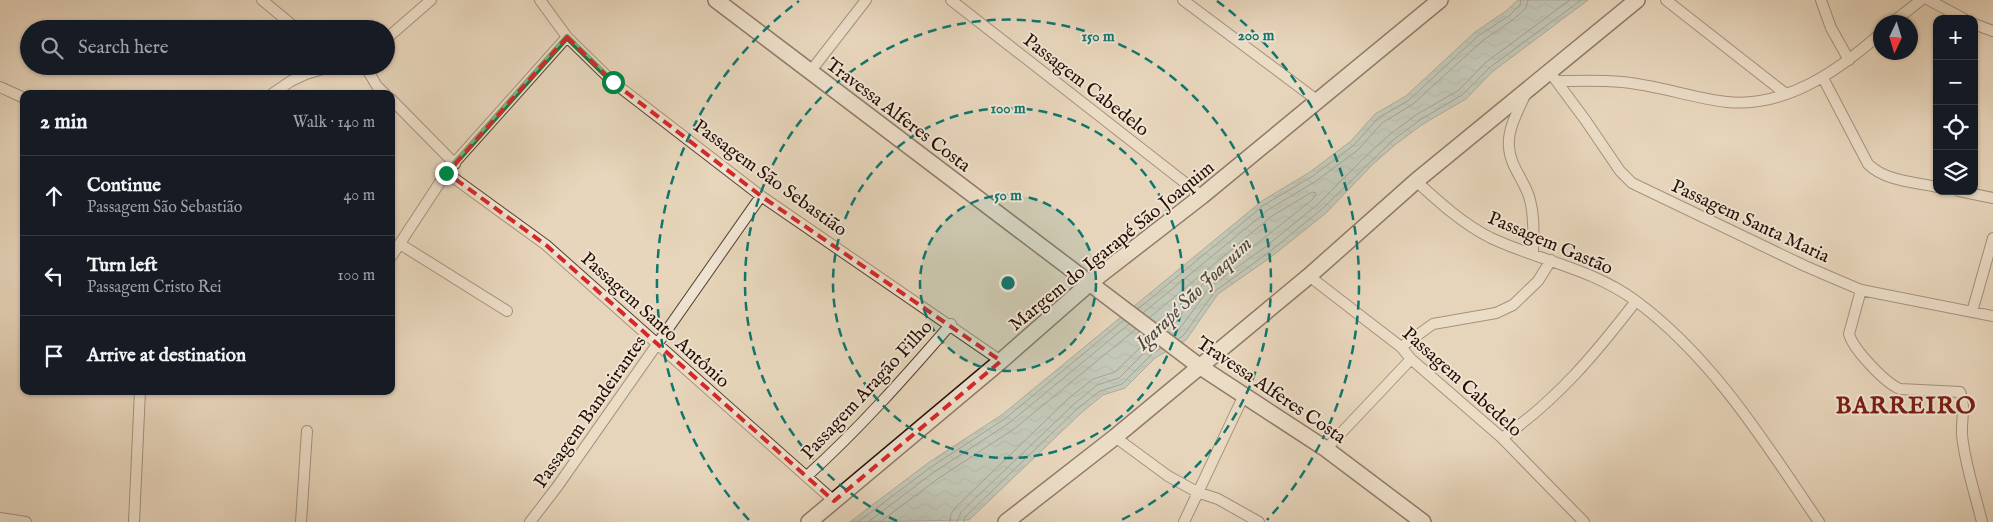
<!DOCTYPE html>
<meta charset="utf-8">
<style>
:root{--surface:#171b24;--page:#20242c;--text:#f1f3f6;--muted:#9ea1a6;--line:#363941}
body{margin:0;font-family:"IM FELL English",serif;background:var(--page);color:var(--text)}
.controls{position:absolute;right:15px;top:15px;display:grid;overflow:hidden;border-radius:10px;box-shadow:0 1px 4px #0004}
.controls button{width:45px;height:45px;display:grid;place-items:center;padding:0;border:0;border-bottom:1px solid var(--line);background:var(--surface);color:var(--text);font:25px sans-serif}
.compass{position:absolute;left:1873px;top:15px;width:45px;height:45px;border-radius:50%;background:var(--surface);box-shadow:0 1px 4px #0004;rotate:184deg}
.stop{position:absolute;width:15px;height:15px;margin:-11px;border:4px solid #0b8043;border-radius:50%;background:#fff}
.stop.end{background:#0b8043;border-color:#fff;box-shadow:0 1px 5px #0008}
.list{margin:0;padding:0;list-style:none}
h2{display:flex;justify-content:space-between;align-items:center;height:65px;margin:0;padding:0 20px;font-size:21px}
h2 small{font-size:16px;font-weight:400;color:var(--muted)}
.list li{display:grid;grid-template-columns:32px 1fr auto;gap:15px;align-items:center;box-sizing:border-box;height:80px;padding:0 20px;border-top:1px solid var(--line)}
.list b{display:block;font-size:19px;white-space:nowrap}
.list p{margin:0;font-size:16px;white-space:nowrap;color:var(--muted)}
.list em{font-size:16px;font-style:normal;color:var(--muted)}
.icon{flex:none;width:28px;height:28px;fill:none;stroke:currentColor;stroke-width:2;stroke-linecap:round;stroke-linejoin:round}
.map{position:relative;flex:none;width:1993px;height:522px;overflow:hidden}
.search{position:absolute;background:var(--surface);box-shadow:0 1px 4px #0004;left:20px;top:20px;width:375px;height:55px;display:flex;align-items:center;gap:12px;box-sizing:border-box;padding:0 18px;border-radius:28px;color:var(--muted);font-size:19px}
.panel{position:absolute;background:var(--surface);box-shadow:0 1px 4px #0004;left:20px;top:90px;width:375px;height:305px;border-radius:10px}
.map>svg:first-child{display:block}
</style>
<div class="map">
<svg width="1993" height="522" viewBox="0 0 1993 522">
<defs>
<pattern id="water-waves" width="16" height="10" patternUnits="userSpaceOnUse" patternTransform="scale(1.25)"><rect width="16" height="10" fill="#97b9b3"/><path d="M0 5q4-4 8 0t8 0" fill="none" stroke="#829e98"/></pattern>
</defs>
<rect width="100%" height="100%" fill="#e7d6bb"/>
<filter id="stains"><feTurbulence type="fractalNoise" baseFrequency=".004" numOctaves="4"/><feColorMatrix values="0 0 0 0 .2 0 0 0 0 .09 0 0 0 0 .02 0 0 0 .5 -.17"/></filter>
<radialGradient id="worn" r=".72"><stop offset=".6" stop-color="#630" stop-opacity="0"/><stop offset="1" stop-color="#630" stop-opacity=".3"/></radialGradient>
<!-- water -->
<path fill="url(#water-waves)" stroke="#6a756d" d="M1518,0H1588L1492,72L1466,99L1423,124L1396,144L1372,165L1326,213L1271,257L1218,294L1186,340L1155,358L1125,388L1103,395L1081,413L969,520L850,522L928,463L1003,414L1262,201L1310,172L1351,141L1375,114L1406,96L1475,32L1506,11Z"/>
<g fill="none" stroke-linecap="round" stroke-linejoin="round">
<!-- shore -->
<path stroke="#5f645c" stroke-width="1" d="M1138,309L1264,205L1313,176L1354,145L1378,118L1409,100L1478,36L1510,15L1520,5L1521,0
M1143,313L1268,210L1316,181L1358,150L1382,123L1413,104L1482,41L1514,19L1526,8L1528,0
M1149,318L1272,216L1312,192L1316,193L1313,199L1259,242L1205,281L1173,326L1166,330
M1172,335L1178,331L1211,286L1264,248L1318,204L1365,157L1389,135L1416,115L1459,90L1485,63L1570,0
M1178,339L1183,336L1215,291L1268,253L1322,209L1393,140L1420,120L1462,95L1489,68L1581,0
M858,522L931,467L1006,418L1124,320
M868,522L934,472L1009,423L1129,324
M880,522L939,478L1014,429L1136,329
M950,522L951,514L956,507L1068,399L1093,379L1115,372L1149,339
M957,522L961,512L1073,405L1097,385L1119,378L1147,350L1156,344
M964,522L965,517L1077,409L1100,391L1122,384L1152,354L1161,348"/>
<defs>
<path id="street" d="M262,0L297,29
M540,0L567,37L613,82L761,196L1001,361
M951,0L1202,196
M1183,0L1318,101
M1666,0L1786,94
M1821,0L1831,28L1849,60
M1929,0L1964,19
M1893,22L1921,0
M1974,24L1993,31
M386,39L431,0
M365,66L377,86L385,94
M1549,71L1586,121L1620,171L1632,183L1805,266L1861,290L1993,316
M810,72L866,0
M1823,78L1868,164C1885,181 1914,182 1937,187
M1557,81C1578,81 1600,80 1622,82C1657,85 1692,98 1727,102C1786,108 1839,70 1880,34
M0,87L24,98
M1526,93C1519,109 1507,129 1509,147C1510,167 1526,182 1530,200C1535,218 1533,236 1533,254
M272,94L291,81L306,74L333,66
M391,99L455,164
M447,173L546,245L834,501
M1416,181C1439,202 1463,224 1491,238C1540,261 1591,268 1636,301C1714,359 1765,443 1819,522
M1959,191L1993,198
M400,244L507,311
M391,257L448,170L567,37
M1309,276L1401,347L1411,359L1502,438L1584,522
M1861,290L1849,334C1853,349 1885,383 1900,389L1960,392C1966,405 1961,421 1962,435C1965,465 1975,493 1982,522
M1972,312L1993,238
M1401,347L1433,324L1496,313L1513,305L1538,281L1551,260
M1115,437L1168,476L1197,492L1218,499L1259,522
M1502,438C1557,400 1596,353 1636,301
M1326,449L1411,359
M807,476C859,429 905,377 951,324
M0,518L26,522
M134,522L140,391
M301,522L307,431
M530,522L557,487L761,196
M1184,522L1244,395"/>
<path id="secondary" d="M716,0L1199,366L1326,449L1423,522
M809,522L1001,361L1091,282L1202,196L1440,0
M1006,522L1115,437L1309,276L1416,181L1637,0"/>
</defs>
<!-- street casing -->
<use href="#street" stroke="#574032" stroke-width="12"/>
<!-- secondary casing -->
<use href="#secondary" stroke="#270e04" stroke-width="18"/>
<!-- street -->
<use href="#street" stroke="#efe4d3" stroke-width="10"/>
<!-- secondary -->
<use href="#secondary" stroke="#efe4d3" stroke-width="15"/>
</g>
<g fill="none" stroke-linecap="round" stroke-linejoin="round">
<!-- route -->
<path stroke="#0b8043" stroke-width="6" d="M446,173L567,37L613,82"/>
</g>
<!-- marked area -->
<path d="M0 0H1993V522H0ZM567,37L613,82L761,196L1001,361L834,501L546,245L447,173Z" fill="#e7d6bb" fill-opacity=".55" fill-rule="evenodd"/>
<path fill="none" stroke="#d62828" stroke-width="4" stroke-dasharray="10 6" stroke-linejoin="round" d="M567,37L613,82L761,196L1001,361L834,501L546,245L447,173Z"/>
<!-- distance rings -->
<circle cx="1008" cy="283" r="88" fill="#0f766e" fill-opacity=".12"/>
<g fill="none" stroke="#0f766e" stroke-width="2.5" stroke-dasharray="9 6">
<circle cx="1008" cy="283" r="88"/>
<circle cx="1008" cy="283" r="175"/>
<path d="M897 521A263 263 0 1 1 1119 521"/>
<path d="M749 520A351 351 0 0 1 799 1M1217 1A351 351 0 0 1 1267 520"/>
</g>
<g text-anchor="middle" stroke-width="4" stroke-linejoin="round" paint-order="stroke">
<!-- street labels -->
<g font-size="19" fill="#270e04" stroke="#efe4d3">
<text transform="translate(1087 84) rotate(38)" y="7">Passagem Cabedelo</text>
<text transform="translate(899 114) rotate(37)" y="7">Travessa Alferes Costa</text>
<text transform="translate(771 177) rotate(36)" y="7">Passagem São Sebastião</text>
<text transform="translate(1751 220) rotate(25)" y="7">Passagem Santa Maria</text>
<text transform="translate(1551 242) rotate(23)" y="7">Passagem Gastão</text>
<text transform="translate(1111 245) rotate(-39)" y="7">Margem do Igarapé São Joaquim</text>
<text transform="translate(656 319) rotate(42)" y="7">Passagem Santo Antônio</text>
<text transform="translate(1463 381) rotate(42)" y="7">Passagem Cabedelo</text>
<text transform="translate(866 389) rotate(-47)" y="7">Passagem Aragão Filho</text>
<text transform="translate(1272 389) rotate(34)" y="7">Travessa Alferes Costa</text>
<text transform="translate(589 411) rotate(-55)" y="7">Passagem Bandeirantes</text>
</g>
<!-- water labels -->
<g font-size="20" font-style="italic" fill="#4e4a41" stroke="#efe4d3">
<text transform="translate(1193 293) rotate(-44)" y="7">Igarapé São Joaquim</text>
</g>
<!-- district labels -->
<g font-size="24" font-weight="bold" letter-spacing="1" fill="#7a1f14" stroke="#efe4d3">
<text x="1906" y="413">BARREIRO</text>
</g>
</g>
<circle cx="1008" cy="283" r="8" fill="#0f766e" stroke="#efe4d3" stroke-width="2.5"/>
<g font-size="15" text-anchor="middle" font-weight="bold" fill="#0f766e" stroke="#efe4d3" stroke-width="4" stroke-linejoin="round" paint-order="stroke">
<text x="1256" y="40">200 m</text>
<text x="1098" y="41">150 m</text>
<text x="1008" y="113">100 m</text>
<text x="1008" y="200">50 m</text>
</g>
<rect width="100%" height="100%" filter="url(#stains)"/>
<rect width="100%" height="100%" fill="url(#worn)"/>
</svg>
<div class="controls">
<button>+</button>
<button>−</button>
<button><svg class="icon" aria-label="locate" viewBox="0 0 24 24"><circle cx="12" cy="12" r="6"/><path d="M12 2v4M12 18v4M2 12h4M18 12h4"/></svg></button>
<button><svg class="icon" aria-label="layers" viewBox="0 0 24 24"><path d="M12 4l9 5-9 5-9-5zM3 14l9 5 9-5"/></svg></button>
</div>
<svg class="compass" viewBox="-18 -18 36 36"><path d="M0-13l5 13h-10z" fill="#e53935"/><path d="M0 13l5-13h-10z" fill="#9ea1a6"/></svg>
<div class="stop" style="left:613px;top:82px"></div>
<div class="stop end" style="left:446px;top:173px"></div>
<div class="search"><svg class="icon" aria-label="search" viewBox="0 0 24 24"><circle cx="10" cy="10" r="6"/><path d="M15 15l6 6"/></svg>Search here</div>
<section class="panel">
<h2>2 min<small>Walk · 140 m</small></h2>
<ul class="list">
<li><svg class="icon" aria-label="ahead" viewBox="0 0 24 24"><path d="M12 20V5M6 11l6-6 6 6"/></svg><div><b>Continue</b><p>Passagem São Sebastião</p></div><em>40 m</em></li>
<li><svg class="icon" aria-label="left" viewBox="0 0 24 24"><path d="M17 20v-9H6M10 6l-5 5 5 5"/></svg><div><b>Turn left</b><p>Passagem Cristo Rei</p></div><em>100 m</em></li>
<li><svg class="icon" aria-label="arrive" viewBox="0 0 24 24"><path d="M6 21V4h12l-3 4 3 4H6"/></svg><div><b>Arrive at destination</b></div></li>
</ul>
</section>
</div>
